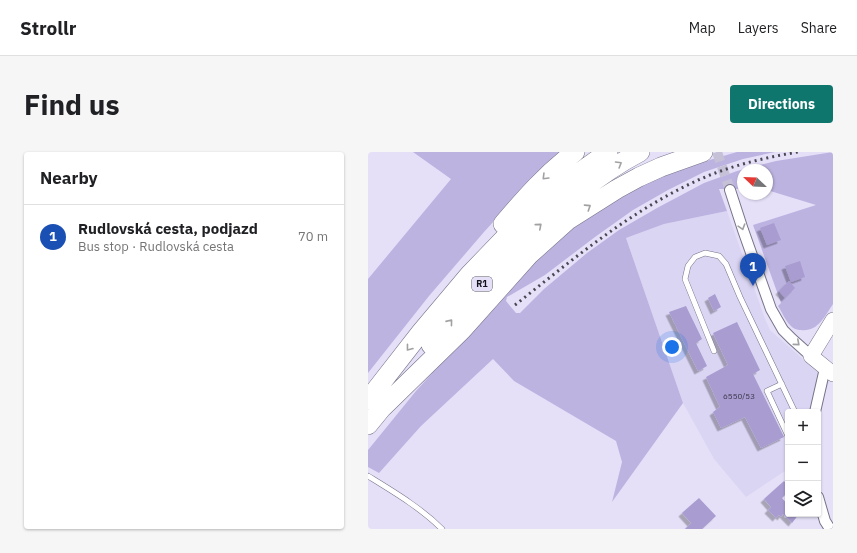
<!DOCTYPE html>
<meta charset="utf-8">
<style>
:root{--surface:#fff;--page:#f6f6f6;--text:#202124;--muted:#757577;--line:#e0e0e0;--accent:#0f766e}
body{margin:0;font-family:"IBM Plex Sans",sans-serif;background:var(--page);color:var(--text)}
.controls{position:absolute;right:12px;bottom:12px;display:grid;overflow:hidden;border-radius:4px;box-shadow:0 1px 3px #0004}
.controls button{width:36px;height:36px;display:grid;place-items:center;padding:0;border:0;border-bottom:1px solid var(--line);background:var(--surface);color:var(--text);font:20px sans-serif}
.compass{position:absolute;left:369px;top:12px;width:36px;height:36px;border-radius:50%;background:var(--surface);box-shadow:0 1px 3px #0004;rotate:293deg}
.you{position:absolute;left:304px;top:195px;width:14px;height:14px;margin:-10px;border:3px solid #fff;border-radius:50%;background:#1a73e8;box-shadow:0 0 0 6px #1a73e833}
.badge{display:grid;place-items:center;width:26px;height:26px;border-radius:50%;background:var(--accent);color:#fff;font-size:13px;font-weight:700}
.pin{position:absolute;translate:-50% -33px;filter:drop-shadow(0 1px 2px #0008)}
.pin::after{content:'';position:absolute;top:21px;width:14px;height:12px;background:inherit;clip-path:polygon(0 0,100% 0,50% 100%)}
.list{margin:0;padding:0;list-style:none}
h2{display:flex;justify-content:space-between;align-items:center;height:52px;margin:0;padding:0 16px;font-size:17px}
h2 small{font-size:13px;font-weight:400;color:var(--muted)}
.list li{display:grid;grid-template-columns:26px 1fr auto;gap:12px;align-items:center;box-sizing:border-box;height:64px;padding:0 16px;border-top:1px solid var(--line)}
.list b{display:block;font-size:15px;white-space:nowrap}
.list p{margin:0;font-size:13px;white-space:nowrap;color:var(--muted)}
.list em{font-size:13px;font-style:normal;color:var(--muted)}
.icon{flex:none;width:22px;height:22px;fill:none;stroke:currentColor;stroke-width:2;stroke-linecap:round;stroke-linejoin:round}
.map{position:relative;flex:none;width:465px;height:377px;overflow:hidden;border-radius:4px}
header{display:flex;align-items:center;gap:24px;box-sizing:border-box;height:56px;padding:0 20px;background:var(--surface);border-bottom:1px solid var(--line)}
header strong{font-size:19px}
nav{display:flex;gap:22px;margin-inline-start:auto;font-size:14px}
.intro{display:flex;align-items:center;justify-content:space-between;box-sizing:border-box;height:96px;padding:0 24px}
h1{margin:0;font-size:28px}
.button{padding:10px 18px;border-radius:4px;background:var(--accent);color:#fff;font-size:14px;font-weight:700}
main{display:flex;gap:24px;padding:0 24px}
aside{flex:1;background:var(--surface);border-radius:4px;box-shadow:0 1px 3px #0004}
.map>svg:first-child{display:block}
</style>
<header>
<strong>Strollr</strong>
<nav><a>Map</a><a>Layers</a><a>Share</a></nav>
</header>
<div class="intro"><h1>Find us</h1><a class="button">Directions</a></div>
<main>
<aside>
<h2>Nearby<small></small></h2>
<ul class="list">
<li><span class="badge" style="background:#1a4fb4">1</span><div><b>Rudlovská cesta, podjazd</b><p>Bus stop · Rudlovská cesta</p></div><em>70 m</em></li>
</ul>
</aside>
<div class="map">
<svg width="465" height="377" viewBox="0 0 465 377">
<defs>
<filter id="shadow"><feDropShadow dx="-3.5" dy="3.5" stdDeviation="0" flood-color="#0004"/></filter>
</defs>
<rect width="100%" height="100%" fill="#e5e0f8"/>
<!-- built -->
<path fill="#dbd5f4" d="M359,59L397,167L402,178L461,230L450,261V260H420V317L378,345L346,307L315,251L258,86L296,72Z"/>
<!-- green -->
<path fill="#bdb3e1" d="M45,0H194L167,24L116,80L61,144L0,221V127L83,27Z
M369,0H407L375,7L336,20L300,38L265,58L227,85L177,123L139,145L138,149L148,161H152L176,137L219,101L251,78L289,56L336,31L369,19L408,9L465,0V152C457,164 450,180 433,178C429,178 424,176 422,173C417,168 414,160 410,154L413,151L385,73L448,53L399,38V18H375V37H351L359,59L296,72L258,86L315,251L244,350L254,310L248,289L146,229L125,207L53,274L11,321L0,315V298L48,239L141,136L140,135L208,72L254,43L304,19Z"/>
<!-- building -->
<path fill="#a89cd0" filter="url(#shadow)" d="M406,71L413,88L399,93L392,76Z
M432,109L437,125L423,130L417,114Z
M421,129L427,136L417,146L411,139Z
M347,142L353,155L346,159L340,146Z
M318,154L334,187L328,191L339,214L330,219L301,160Z
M369,170L392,218L385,222L416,285L393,296L377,265L353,276L345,260L352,255L338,225L360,213L345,181Z
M416,329L420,333V340L414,346L420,353V362H431L424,371L415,362L413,365L411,363L408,366L400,358L403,355L396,347Z
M331,346L348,364L334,377H317L323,371L314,361Z"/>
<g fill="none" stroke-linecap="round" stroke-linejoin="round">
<!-- street-tunnel -->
<path stroke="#c6c1d7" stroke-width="10" stroke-dasharray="10 5" stroke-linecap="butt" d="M349,0L362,38"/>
<defs>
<path id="lane" d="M346,199L317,127L320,114L327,105L337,101L351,104L358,112L372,145L427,260
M414,232L399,239L420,284
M0,324C26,340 53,356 74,377"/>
<path id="street" d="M362,38L375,78L403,157L415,178L424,187L443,204
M447,260L457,216
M450,345L457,369L462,377"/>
<path id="secondary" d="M465,168L443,204L465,222"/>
<path id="highway" d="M135,72C157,46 179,21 207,0
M63,193C108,139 153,86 209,42C229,26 249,12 272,0
M0,248L53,180L101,123L156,66L187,38L240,0
M15,255L94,178L161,103L200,68L249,37L271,25L293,15L335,0
M0,273L22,246"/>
</defs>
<!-- lane casing -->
<use href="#lane" stroke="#777388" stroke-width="6"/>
<!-- street casing -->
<use href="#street" stroke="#777388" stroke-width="12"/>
<!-- secondary casing -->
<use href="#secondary" stroke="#777388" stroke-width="16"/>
<!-- highway casing -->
<use href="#highway" stroke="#777388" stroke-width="20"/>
<!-- lane -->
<use href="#lane" stroke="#fff" stroke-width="5"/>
<!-- street -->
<use href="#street" stroke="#fff" stroke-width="10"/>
<!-- secondary -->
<use href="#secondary" stroke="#fff" stroke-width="15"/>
<!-- highway -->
<use href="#highway" stroke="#fff" stroke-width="19"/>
<!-- rail -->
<path stroke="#494652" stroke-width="3" stroke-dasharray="2 4" stroke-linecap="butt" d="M147,153C208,105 269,53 342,23C370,12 400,5 430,0"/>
</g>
<!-- one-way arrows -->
<defs><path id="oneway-chevron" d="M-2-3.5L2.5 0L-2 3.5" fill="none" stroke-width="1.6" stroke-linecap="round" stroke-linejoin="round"/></defs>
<g stroke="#a1a0a3">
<use href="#oneway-chevron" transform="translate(251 12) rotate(-31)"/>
<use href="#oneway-chevron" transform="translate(177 25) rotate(135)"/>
<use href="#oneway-chevron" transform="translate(220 55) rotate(-33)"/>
<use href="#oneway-chevron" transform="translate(171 74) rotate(-41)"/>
<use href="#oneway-chevron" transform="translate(374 75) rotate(73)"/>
<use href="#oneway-chevron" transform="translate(82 170) rotate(-51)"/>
<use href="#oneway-chevron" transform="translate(429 191) rotate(41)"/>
<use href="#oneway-chevron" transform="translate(41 196) rotate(128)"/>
</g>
<g text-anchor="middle" stroke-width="3" stroke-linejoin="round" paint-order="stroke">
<!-- number labels -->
<g font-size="8" fill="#393448">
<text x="371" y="247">6550/53</text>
</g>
<!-- shield labels -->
<rect fill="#e5e0f8" stroke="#53505d" stroke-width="1" x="104" y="125" width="20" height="14" rx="3"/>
<g font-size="9" font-weight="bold" fill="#14121a">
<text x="114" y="135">R1</text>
</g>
</g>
</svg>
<div class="controls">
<button>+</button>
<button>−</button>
<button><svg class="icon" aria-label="layers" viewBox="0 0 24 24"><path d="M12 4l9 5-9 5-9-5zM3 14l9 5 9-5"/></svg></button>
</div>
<svg class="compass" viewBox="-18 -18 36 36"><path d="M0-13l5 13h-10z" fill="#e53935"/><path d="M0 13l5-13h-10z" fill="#757577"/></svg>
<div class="you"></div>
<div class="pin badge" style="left:385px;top:134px;background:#1a4fb4">1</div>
</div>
</main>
